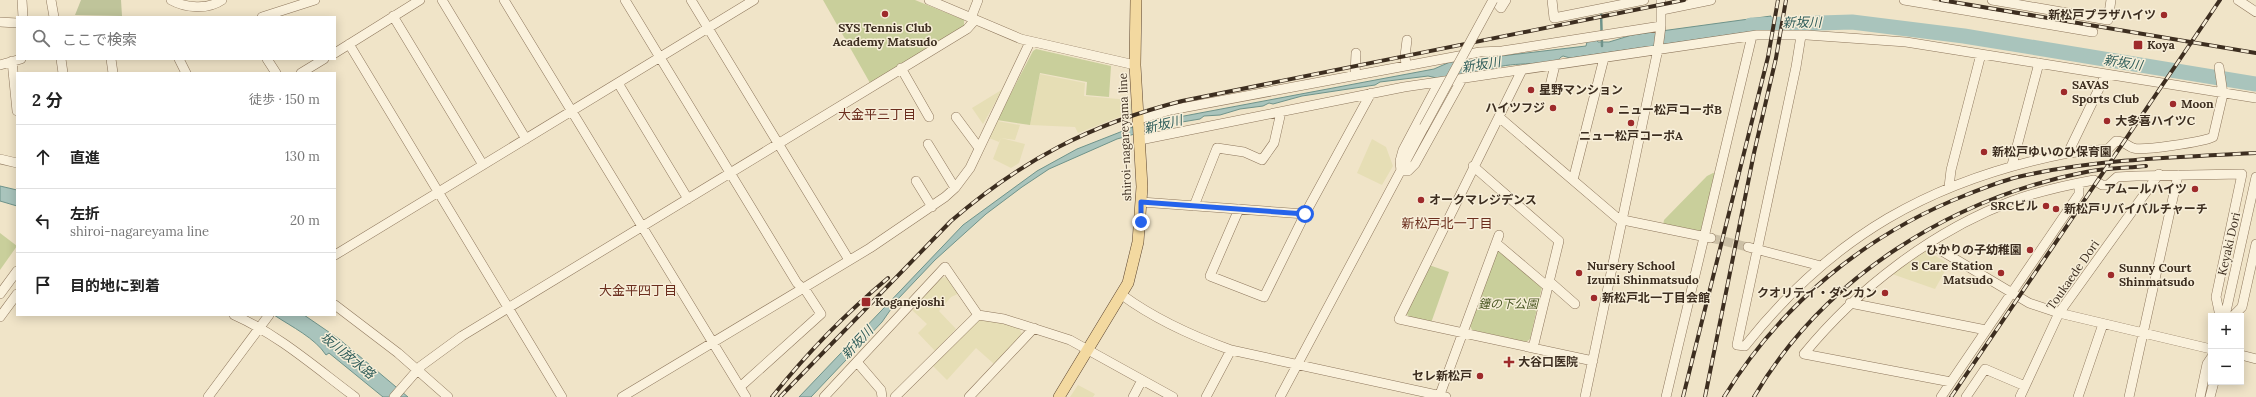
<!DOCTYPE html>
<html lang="ja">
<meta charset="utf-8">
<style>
:root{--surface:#fff;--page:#f2f2f2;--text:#222;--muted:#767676;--line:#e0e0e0}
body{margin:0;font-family:Lora,"Noto Sans JP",serif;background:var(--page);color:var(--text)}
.controls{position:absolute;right:12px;bottom:12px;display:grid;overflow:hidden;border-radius:0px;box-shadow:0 2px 10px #0003}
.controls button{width:36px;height:36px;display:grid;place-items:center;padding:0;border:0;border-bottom:1px solid var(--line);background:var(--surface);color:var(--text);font:20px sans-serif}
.stop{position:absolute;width:12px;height:12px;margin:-9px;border:3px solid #2563eb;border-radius:50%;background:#fff}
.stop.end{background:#2563eb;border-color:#fff;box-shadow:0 1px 4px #0008}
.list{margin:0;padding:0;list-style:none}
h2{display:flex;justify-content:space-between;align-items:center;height:52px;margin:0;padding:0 16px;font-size:17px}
h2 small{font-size:13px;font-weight:400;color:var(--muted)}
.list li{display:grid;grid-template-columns:26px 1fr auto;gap:12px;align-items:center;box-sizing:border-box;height:64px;padding:0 16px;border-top:1px solid var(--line)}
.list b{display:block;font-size:15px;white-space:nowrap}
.list p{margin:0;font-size:13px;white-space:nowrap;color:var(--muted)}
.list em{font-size:13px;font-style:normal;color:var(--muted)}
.icon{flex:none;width:22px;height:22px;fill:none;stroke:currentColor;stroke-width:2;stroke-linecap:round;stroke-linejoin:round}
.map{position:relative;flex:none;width:2256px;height:397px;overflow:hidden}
.search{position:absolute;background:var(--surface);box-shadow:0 2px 10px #0003;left:16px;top:16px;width:320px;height:44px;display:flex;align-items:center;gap:10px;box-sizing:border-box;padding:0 14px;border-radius:0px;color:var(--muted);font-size:15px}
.panel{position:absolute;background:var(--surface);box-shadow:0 2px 10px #0003;left:16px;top:72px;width:320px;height:244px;border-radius:0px}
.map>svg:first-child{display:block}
</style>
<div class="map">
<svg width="2256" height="397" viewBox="0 0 2256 397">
<rect width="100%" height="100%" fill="#f0e4c8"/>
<!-- farmland -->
<path fill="#e6deb5" d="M1040,74L1085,83L1084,96L1130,100L1132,112L1078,133L1075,127L1030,125Z
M1003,89L983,124L972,108Z
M997,121L1020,125L1015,140L1001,138L1025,144L1019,163L1011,168L993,159L1001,138L999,142L989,138Z
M1372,139L1386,147L1393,166L1382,185L1357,173Z
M1923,251H1927L1949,264L1935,289L1892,274Z
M946,277L950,279L960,293L951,297L939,311L956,329L935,351L918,333L927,324L912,310L941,278Z
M979,319L1018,326L1022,334L994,364L976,348L947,380L933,366Z
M1078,385L1095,394L1093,397H1070Z"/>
<!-- green -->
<path fill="#c9cf9b" d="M823,0H915L964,20V26L870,83Z
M1036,49L1111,66L1109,97L1086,95L1087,82L1040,73L1030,125L997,120L1033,51Z
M1713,173H1716L1702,230L1700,232L1663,225L1664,220L1707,176Z
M0,233L17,246L0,270Z
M1497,248L1542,287L1530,339L1526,342L1472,330L1470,326Z
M1429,265L1449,272L1431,323L1408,317L1406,310Z"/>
<!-- cemetery -->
<path fill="#bfc49a" d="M81,0H121L122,16L75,15Z"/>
<!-- water -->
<path fill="#a9c4bc" stroke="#6f938a" d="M1771,16L1769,29L1570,58L1563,56C1560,57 1559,60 1556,61C1541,65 1498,62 1490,71L1441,79L1428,76L1380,82L1375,85L1302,96L1273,104L1269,103L1263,106L1240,109L1220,115L1204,116L1200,119L1170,124L1117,139L1049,169L1022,187L986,214L935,260L898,299L882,322L811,397H799L963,225L1037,171L1077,149L1133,127L1184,116L1434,69L1450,62L1586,46L1589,33L1592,34L1598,42H1609L1632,35Z
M0,186L17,190V206L0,201Z
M274,315H304L339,339L408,397H383L329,353L326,355C315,338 292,327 274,315Z"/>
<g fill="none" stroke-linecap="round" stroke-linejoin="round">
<!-- stream -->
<path stroke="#6f938a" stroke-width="2.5" d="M1601,12L1602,46"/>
<!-- river -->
<path stroke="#a9c4bc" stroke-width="15" d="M1751,25L1852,22L1964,36L2256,84"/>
<!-- minor-tunnel -->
<path stroke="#ccc0a6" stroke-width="9" stroke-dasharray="9 4.5" stroke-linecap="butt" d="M1711,238L1748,247"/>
<defs>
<path id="minor" d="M22,0L23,17
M51,0L54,17
M171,0C185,8 208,10 222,0
M442,0L526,139
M504,0L746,397
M625,0L797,283L806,291L821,314L740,387
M691,0L849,260
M929,0L1021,39L1135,65
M1494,0L1501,8L1506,0
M1552,0L1554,18L1644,0
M1904,0L2093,32
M1992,0L2108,20L2111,0
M2238,0L2256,12
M1662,10L1711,0
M393,16L483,165
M262,17L315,0
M971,18L978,0
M0,22L17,23
M1801,36L1796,67L1737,345L1745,346C1832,236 1931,180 2068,153L2106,74
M349,44L562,397
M335,53L420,0
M61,59L63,73
M111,59L113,73
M179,59L186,73
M267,59L276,73
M12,61L17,111
M0,65L21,59
M1406,65L1405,56L1407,40
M901,68L929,117
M1522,70L1399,319L1593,361
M301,73L324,59
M1355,75L1356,53
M1439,82L1403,150L1400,161L1401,171H1408L1415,164L1462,79
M618,83L688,199
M1549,90L1555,65
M956,117L979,148
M1499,117L1622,222
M1139,119L1171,110L1480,52L1502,51L1661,26
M1140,140L1404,87L1757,35H1807L1906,42L2256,98
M928,144L955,188
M2068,153L2108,149L2116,141C2124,141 2126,145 2133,148C2142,151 2203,142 2213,137L2223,94L2219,67
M0,159L17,163
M2012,165L2039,63
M1473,166L1559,241L1533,348
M1573,180L1604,58
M916,181L932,207
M2079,183V194L1951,382L1804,354C1858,288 1933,231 2012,201C2039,191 2067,185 2094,180L2102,185H2108L2117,177L2136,176L2242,174L2216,297L2220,316
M1949,187L1951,170L1981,54
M1141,202L1305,214
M1194,206L1217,148L1244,152L1262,160L1274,143L1281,112
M1239,209L1210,276L1264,297L1305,214L1371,93
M1623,220L1711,238
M1496,243L1548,287
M1930,244L2029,303L2059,313L2211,349
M1748,247L1821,266
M335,255L754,0
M1550,282L1575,304
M0,294L17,271
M1122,295C1156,320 1192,336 1231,350L1446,397
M1850,303L1986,330
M335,305L398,353L448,397
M234,315C279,335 316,368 355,397
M2225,316L2256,177
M2233,316L2242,307L2256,244
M0,317L17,294
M2241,355L2256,359
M857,362L881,390L882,397
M208,397L269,315
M394,397L421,366L462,336L967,29L975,20
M622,397L870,248L945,197L955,188L970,168L1030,42
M824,397L945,267L978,315L1004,319L1070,340L1173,397
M895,397L978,315
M969,397L1034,328
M1133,397L1142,380
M1206,397L1231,350
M1280,397L1424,127
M1439,397L1499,235
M1585,397L1658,49L1661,26V0
M1666,397L1752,36
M1941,397L1951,382
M1966,397L1985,369L2025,386
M2020,397L2059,313L2159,174
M2078,397L2103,324
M2129,397L2178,175
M2200,397L2207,364L2211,358
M2210,397L2214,382"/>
<path id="major" d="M1059,397L1128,283L1138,242L1142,187L1135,65L1136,0"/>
</defs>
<!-- minor casing -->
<use href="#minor" stroke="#8d765c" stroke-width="10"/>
<!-- major casing -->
<use href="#major" stroke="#5b4430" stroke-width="12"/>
<!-- minor -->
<use href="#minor" stroke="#faf1dc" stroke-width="9"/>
<!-- major -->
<use href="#major" stroke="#f3d9a0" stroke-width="11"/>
<defs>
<path id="rail" d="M1941,0L2256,53
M772,397C807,353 845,314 888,278
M780,397L951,221C1022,160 1091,124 1182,101L1684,0
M1683,397L1768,57L1778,0
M1705,397L1754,153L1776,58L1786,0
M1724,397C1780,305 1866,234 1966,195C1984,188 2003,180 2022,176C2098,159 2178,157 2256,153
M1754,397C1824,277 1952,198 2086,172C2106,168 2127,168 2146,166
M1951,397L2220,0"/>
</defs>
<!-- rail casing -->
<use href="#rail" stroke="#3d2e20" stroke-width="4"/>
<!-- rail -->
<use href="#rail" stroke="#f7eed8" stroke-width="2.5" stroke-dasharray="8" stroke-linecap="butt"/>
<defs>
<path id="minor-bridge" d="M1424,127L1493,0"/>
</defs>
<!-- minor-bridge casing -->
<use href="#minor-bridge" stroke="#8d765c" stroke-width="10" stroke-linecap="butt"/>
<!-- minor-bridge -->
<use href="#minor-bridge" stroke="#faf1dc" stroke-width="9"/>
</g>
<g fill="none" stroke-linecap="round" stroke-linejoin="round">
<!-- route -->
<path stroke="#2563eb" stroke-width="5" d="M1141,222V202L1305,214"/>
</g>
<!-- markers -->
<g fill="#9e2a2b" stroke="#f7eed8" stroke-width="1.5">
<circle cx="885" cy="14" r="4"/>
<circle cx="2164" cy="15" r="4"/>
<rect x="2133" y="40" width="10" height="10" rx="2"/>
<circle cx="1531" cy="90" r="4"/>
<circle cx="2064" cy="92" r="4"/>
<circle cx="2173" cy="104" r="4"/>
<circle cx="1553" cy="108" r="4"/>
<circle cx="1610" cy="110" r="4"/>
<circle cx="2107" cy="121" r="4"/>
<circle cx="1631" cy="123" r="4"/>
<circle cx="1984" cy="152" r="4"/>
<circle cx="2195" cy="189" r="4"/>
<circle cx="1421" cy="200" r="4"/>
<circle cx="2046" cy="206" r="4"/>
<circle cx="2056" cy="209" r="4"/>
<circle cx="2030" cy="250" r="4"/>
<circle cx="1579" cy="273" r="4"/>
<circle cx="2001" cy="273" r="4"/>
<circle cx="2111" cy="275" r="4"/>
<circle cx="1885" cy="293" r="4"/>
<circle cx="1594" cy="298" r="4"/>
<rect x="861" y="297" width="10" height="10" rx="2"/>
<path d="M1507 356h4v4h4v4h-4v4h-4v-4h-4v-4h4z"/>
<circle cx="1480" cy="376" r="4"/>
</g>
<g text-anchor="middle" stroke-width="3" stroke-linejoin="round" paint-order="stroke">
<!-- poi labels -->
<g font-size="12" font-weight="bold" fill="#3d2e20" stroke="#f7eed8" text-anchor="start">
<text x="2156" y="19" text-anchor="end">新松戸プラザハイツ</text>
<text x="885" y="32" text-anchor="middle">SYS Tennis Club<tspan x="885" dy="14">Academy Matsudo</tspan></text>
<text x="2147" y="49">Koya</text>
<text x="2072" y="89">SAVAS<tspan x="2072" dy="14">Sports Club</tspan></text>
<text x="1539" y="94">星野マンション</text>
<text x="2181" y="108">Moon</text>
<text x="1545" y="112" text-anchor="end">ハイツフジ</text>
<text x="1618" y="114">ニュー松戸コーポB</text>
<text x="2115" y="125">大多喜ハイツC</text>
<text x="1631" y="140" text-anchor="middle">ニュー松戸コーポA</text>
<text x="1992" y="156">新松戸ゆいのひ保育園</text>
<text x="2187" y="193" text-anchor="end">アムールハイツ</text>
<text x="1429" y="204">オークマレジデンス</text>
<text x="2038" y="210" text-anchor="end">SRCビル</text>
<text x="2064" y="213">新松戸リバイバルチャーチ</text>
<text x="2022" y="254" text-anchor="end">ひかりの子幼稚園</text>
<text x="1587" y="270">Nursery School<tspan x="1587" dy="14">Izumi Shinmatsudo</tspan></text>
<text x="1993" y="270" text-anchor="end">S Care Station<tspan x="1993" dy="14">Matsudo</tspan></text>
<text x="2119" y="272">Sunny Court<tspan x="2119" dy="14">Shinmatsudo</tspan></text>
<text x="1877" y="297" text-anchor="end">クオリテイ・ダンカン</text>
<text x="1602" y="302">新松戸北一丁目会館</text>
<text x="875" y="306">Koganejoshi</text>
<text x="1518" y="366">大谷口医院</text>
<text x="1472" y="380" text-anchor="end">セレ新松戸</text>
</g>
<!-- street labels -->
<g font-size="12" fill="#3d2e20" stroke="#f7eed8">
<text transform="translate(1125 137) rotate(-92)" y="4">shiroi-nagareyama line</text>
<text transform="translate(2229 244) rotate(-77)" y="4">Keyaki Dori</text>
<text transform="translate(2073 275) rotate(-55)" y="4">Toukaede Dori</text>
</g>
<!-- park labels -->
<g font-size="12" font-style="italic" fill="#4d5a26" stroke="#f7eed8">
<text x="1508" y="308">鐘の下公園</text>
</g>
<!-- water labels -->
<g font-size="13" font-style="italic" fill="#2f5d5a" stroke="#f7eed8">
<text transform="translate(1802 22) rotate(-1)" y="5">新坂川</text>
<text transform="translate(2123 62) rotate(9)" y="5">新坂川</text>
<text transform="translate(1481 64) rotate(-9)" y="5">新坂川</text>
<text transform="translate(1163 124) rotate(-14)" y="5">新坂川</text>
<text transform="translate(857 342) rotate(-47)" y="5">新坂川</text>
<text transform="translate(348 355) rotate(39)" y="5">坂川放水路</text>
</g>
<!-- neighbourhood labels -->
<g font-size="13" fill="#6b2e1e" stroke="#f7eed8">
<text x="877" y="119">大金平三丁目</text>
<text x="1447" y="228">新松戸北一丁目</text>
<text x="638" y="295">大金平四丁目</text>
</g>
</g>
</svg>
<div class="controls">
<button>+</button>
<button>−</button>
</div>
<div class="stop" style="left:1305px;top:214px"></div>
<div class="stop end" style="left:1141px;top:222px"></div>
<div class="search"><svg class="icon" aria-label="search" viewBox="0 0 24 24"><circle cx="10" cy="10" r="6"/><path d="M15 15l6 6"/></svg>ここで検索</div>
<section class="panel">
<h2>2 分<small>徒歩 · 150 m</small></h2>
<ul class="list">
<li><svg class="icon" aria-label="ahead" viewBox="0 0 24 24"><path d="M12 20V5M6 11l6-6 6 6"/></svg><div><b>直進</b></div><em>130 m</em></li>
<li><svg class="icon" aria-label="left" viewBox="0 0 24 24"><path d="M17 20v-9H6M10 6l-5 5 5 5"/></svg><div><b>左折</b><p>shiroi-nagareyama line</p></div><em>20 m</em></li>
<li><svg class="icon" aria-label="arrive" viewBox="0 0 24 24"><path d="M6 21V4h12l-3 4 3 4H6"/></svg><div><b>目的地に到着</b></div></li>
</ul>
</section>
</div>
